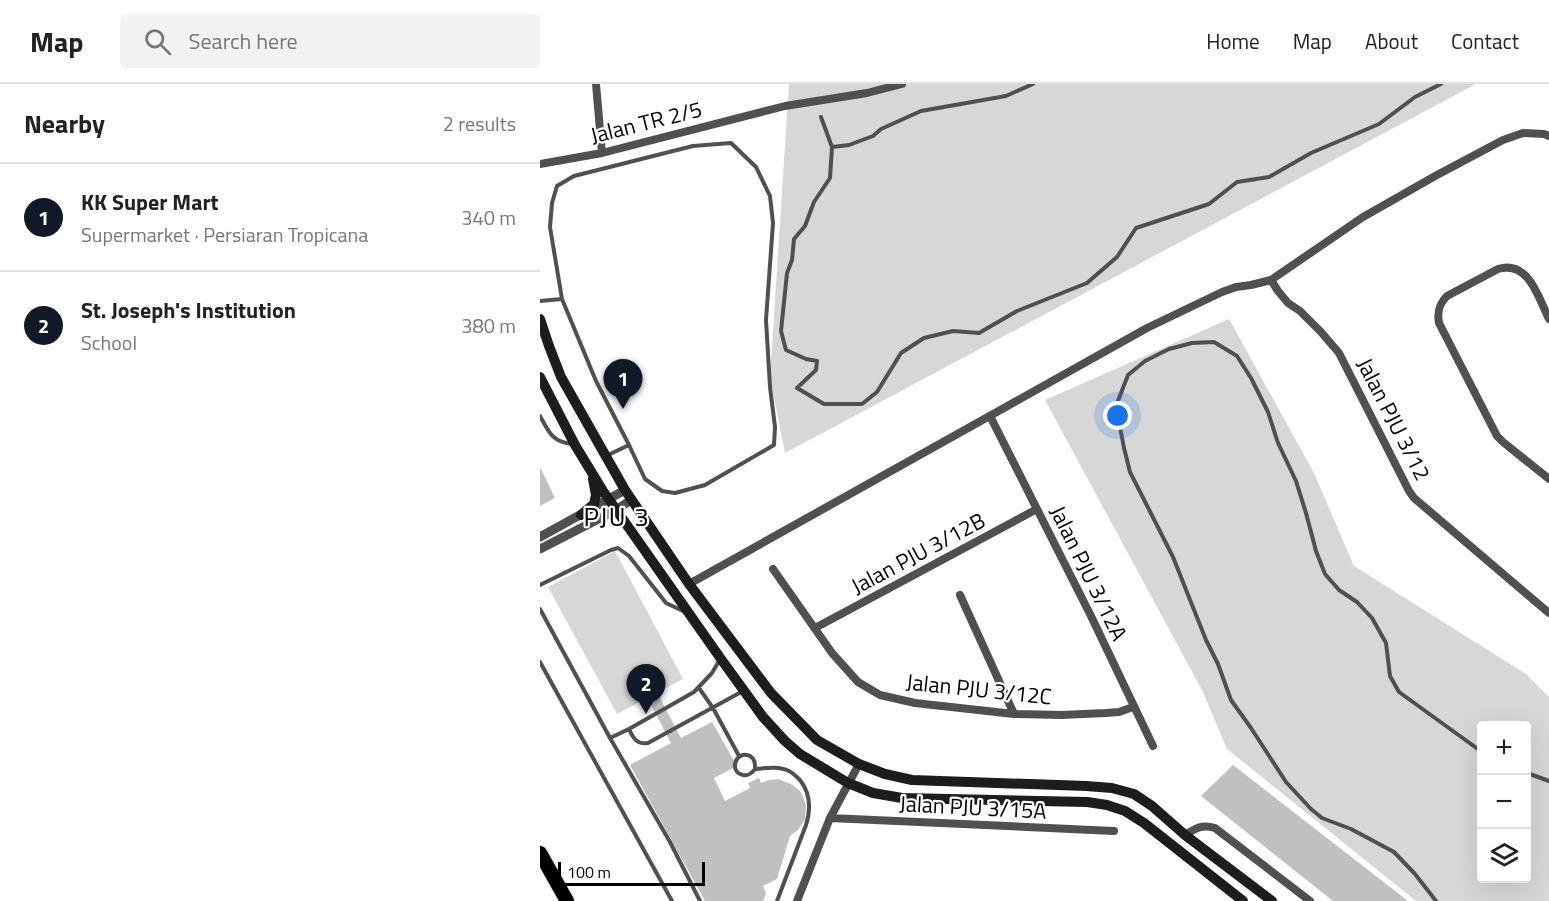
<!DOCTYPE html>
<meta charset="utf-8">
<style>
:root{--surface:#fff;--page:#f2f2f2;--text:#222;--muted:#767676;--line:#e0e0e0;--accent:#111827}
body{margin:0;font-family:"Titillium Web",sans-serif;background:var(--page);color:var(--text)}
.controls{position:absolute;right:18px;bottom:18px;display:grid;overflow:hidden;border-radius:6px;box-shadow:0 6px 24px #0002}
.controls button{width:54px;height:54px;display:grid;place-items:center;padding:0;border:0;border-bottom:2px solid var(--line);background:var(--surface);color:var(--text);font:30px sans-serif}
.scale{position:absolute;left:18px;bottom:15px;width:147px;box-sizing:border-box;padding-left:6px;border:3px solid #000;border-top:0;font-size:16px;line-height:21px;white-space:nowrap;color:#000;-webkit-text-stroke:4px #fff;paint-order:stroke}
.you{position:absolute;left:578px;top:332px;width:21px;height:21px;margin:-15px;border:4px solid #fff;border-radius:50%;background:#1a73e8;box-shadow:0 0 0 9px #1a73e833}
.badge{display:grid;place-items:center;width:39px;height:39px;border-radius:50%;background:var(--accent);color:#fff;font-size:20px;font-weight:700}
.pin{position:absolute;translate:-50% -50px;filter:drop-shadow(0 2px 3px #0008)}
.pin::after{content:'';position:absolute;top:32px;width:21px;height:18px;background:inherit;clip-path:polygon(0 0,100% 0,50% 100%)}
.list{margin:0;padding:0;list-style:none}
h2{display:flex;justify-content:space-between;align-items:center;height:78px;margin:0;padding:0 24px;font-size:26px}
h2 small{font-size:20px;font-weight:400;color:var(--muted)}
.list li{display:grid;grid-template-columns:39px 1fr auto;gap:18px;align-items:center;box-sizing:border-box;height:108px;padding:0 24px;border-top:2px solid var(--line)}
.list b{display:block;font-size:22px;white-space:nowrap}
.list p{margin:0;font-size:20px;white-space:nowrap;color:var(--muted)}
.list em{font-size:20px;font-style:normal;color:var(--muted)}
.icon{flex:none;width:33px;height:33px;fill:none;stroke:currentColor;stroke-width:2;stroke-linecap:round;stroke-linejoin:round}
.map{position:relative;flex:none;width:1009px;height:817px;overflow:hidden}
header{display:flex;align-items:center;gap:36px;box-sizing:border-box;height:84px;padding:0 30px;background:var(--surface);border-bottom:2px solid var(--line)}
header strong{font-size:28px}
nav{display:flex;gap:33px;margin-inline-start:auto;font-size:21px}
.search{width:420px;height:54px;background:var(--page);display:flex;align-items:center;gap:15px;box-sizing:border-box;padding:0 21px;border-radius:6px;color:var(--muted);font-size:22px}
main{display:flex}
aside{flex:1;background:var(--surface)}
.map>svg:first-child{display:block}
</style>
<header>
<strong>Map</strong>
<div class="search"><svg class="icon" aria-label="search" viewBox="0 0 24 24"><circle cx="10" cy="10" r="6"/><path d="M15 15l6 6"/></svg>Search here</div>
<nav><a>Home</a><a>Map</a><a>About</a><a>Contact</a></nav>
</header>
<main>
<aside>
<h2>Nearby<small>2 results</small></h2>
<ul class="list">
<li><span class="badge">1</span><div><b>KK Super Mart</b><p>Supermarket · Persiaran Tropicana</p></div><em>340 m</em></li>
<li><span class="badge">2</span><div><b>St. Joseph's Institution</b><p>School</p></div><em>380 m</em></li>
</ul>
</aside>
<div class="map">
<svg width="1009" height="817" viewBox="0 0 1009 817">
<rect width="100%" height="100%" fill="#fff"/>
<!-- green -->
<path fill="#d7d7d7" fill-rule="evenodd" d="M249,0H936L245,369L230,293Z
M689,235L774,389L814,482L986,590L1009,613V817H876L687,665L663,608L505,316ZM942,642H987V794H942Z
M75,467L143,595L77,630L8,503Z"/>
<!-- building -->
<path fill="#c0c0c0" d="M0,383L15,414L0,422Z
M119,612L141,654L172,638L197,682L174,694L185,717L210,704L208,699L219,694L221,699L229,696L238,695L253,701L261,708L266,721L265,735L258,746L250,752L237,795L223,802L226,810L223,817H165L90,681L131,659L109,617Z
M693,681L868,817H793L661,712Z"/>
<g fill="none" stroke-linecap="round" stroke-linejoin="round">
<defs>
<path id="motorway" d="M0,769L27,817"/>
</defs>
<!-- motorway casing -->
<use href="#motorway" stroke="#dbdbdb" stroke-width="16"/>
<!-- service -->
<path stroke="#505050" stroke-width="4" d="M281,33L292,63L290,94L274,118L265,142L254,155L252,176L247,189L241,247L246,266L266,275L277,277L276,286L257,304L284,320H322L337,308L361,269L384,254L413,247L439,249L477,227L547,199L577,173L596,144L669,120L697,98L729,93L771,69L839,40L875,13L901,0
M191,59L216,83L230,112L233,139L226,236L230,303L235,343L234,361L165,401L135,409L122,407L105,395L89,361L56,297L22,215L10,143L12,119L17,102L34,92L153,62Z
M292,63L309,61L333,52L341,45L381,27L466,12L493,0
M0,217L22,215
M0,332C9,348 12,358 32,360
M68,371L89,361
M0,501L71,466L78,464L89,472L126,519L143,527
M0,525L70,654L130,758L160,817
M179,577L172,589L154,608L89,645C93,654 97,661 108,659L203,607
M0,578L132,817
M159,604L173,624L199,672
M70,654L89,645
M215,685C215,679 215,675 210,672C196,665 188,688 203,691C209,692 212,689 215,685C226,684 239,682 249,687C253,689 256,692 260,696C271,710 271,725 266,741L237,817
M987,689L1009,697
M896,817L875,790L854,768L811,745L782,734L771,725L746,698L711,644L691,616L678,580L666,556L633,473L590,388L584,364L576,322L588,291L605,277L629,265L652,259L674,258L697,272L711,294L728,328L738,359L756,397L766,429L776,467L785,490L799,506L817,518L832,534L846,559L850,592L859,608L942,668"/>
<!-- minor -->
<path stroke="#505050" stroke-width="8" d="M56,0L62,69
M0,80L62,69L245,22L327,9L362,0
M731,196L738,207L748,219L760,227L781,248L799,269L869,407L874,414L1009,529
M1009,235C998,213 989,176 958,185L907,212C899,220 897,228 899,239L957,352L963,358L1009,395
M450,332L551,532L613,662
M233,485L292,569L318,598L340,611L375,619L474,630L522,631L566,629L579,628L593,623
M149,500L607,244L682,208L696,203L711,201L731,196L823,133L897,91L963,56L983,49L1004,50L1009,52
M420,511L474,630
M275,544L497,425
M290,734L574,747
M645,751C656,744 662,740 675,744L770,817
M257,817L290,734L319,680"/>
<!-- tertiary -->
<path stroke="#505050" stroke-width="9" d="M0,453L85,406
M0,465L76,426L91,416"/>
<!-- secondary -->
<path stroke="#1d1d1d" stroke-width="10" d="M0,235L9,262L21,293L85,406L149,500L231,609L277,656L319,680L345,690L372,696L546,702L572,704L594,710L612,722L645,751L732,817
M0,293L35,361L63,407L181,575L223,633L245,657L260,670L308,699L333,709L362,714L547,718L567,721L585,727L604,739L703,817
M41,431L54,420L56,411L53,395"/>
<!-- motorway -->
<use href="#motorway" stroke="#000" stroke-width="14"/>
</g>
<g text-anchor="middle" stroke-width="4.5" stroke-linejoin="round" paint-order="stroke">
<!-- street labels -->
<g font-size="22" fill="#000" stroke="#fff">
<text transform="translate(106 38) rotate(-14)" y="8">Jalan TR 2/5</text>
<text transform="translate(854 335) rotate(63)" y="8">Jalan PJU 3/12</text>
<text transform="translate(378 469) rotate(-28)" y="8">Jalan PJU 3/12B</text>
<text transform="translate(549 489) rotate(64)" y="8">Jalan PJU 3/12A</text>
<text transform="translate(439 605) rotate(6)" y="8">Jalan PJU 3/12C</text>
<text transform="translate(433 723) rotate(3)" y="8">Jalan PJU 3/15A</text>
</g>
<!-- quarter labels -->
<g font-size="26" letter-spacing="1.5" fill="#000" stroke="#fff">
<text x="77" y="442">PJU 3</text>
</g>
</g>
</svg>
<div class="controls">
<button>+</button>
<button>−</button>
<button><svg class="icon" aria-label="layers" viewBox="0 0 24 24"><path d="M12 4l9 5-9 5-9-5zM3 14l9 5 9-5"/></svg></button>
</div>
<div class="scale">100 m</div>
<div class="you"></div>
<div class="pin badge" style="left:83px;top:325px">1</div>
<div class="pin badge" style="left:106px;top:630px">2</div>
</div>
</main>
